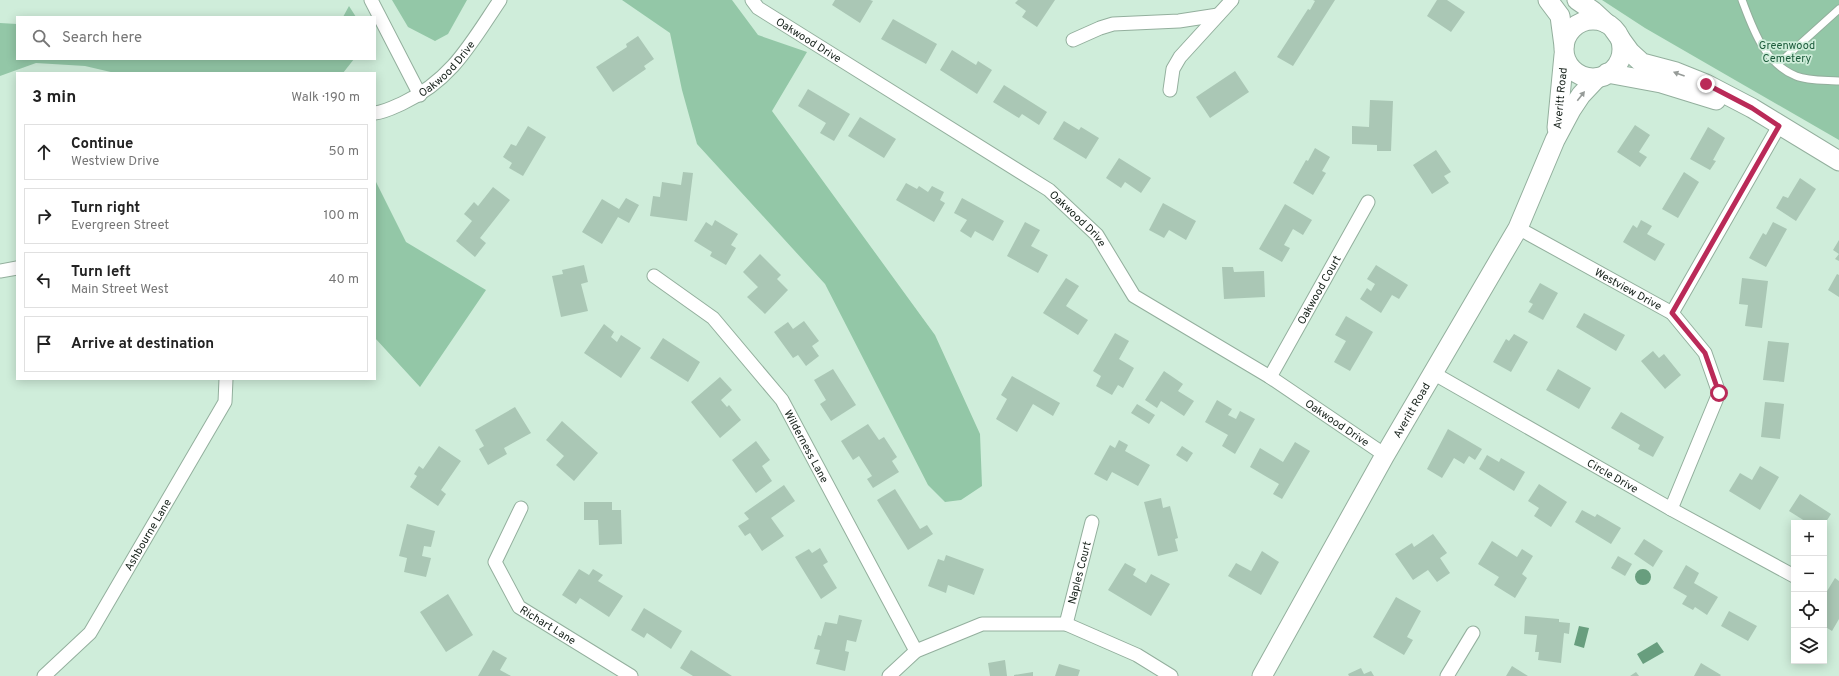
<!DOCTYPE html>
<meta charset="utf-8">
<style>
:root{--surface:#fff;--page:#f6f6f6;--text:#222;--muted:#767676;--line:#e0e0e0}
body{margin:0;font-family:Overpass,sans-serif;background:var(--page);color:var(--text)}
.controls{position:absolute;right:12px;bottom:12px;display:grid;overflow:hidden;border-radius:0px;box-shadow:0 2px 10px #0003}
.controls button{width:36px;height:36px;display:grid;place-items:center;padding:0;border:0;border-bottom:1px solid var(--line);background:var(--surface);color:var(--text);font:20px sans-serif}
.stop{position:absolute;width:12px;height:12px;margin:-9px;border:3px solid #ba2a58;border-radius:50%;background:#fff}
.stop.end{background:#ba2a58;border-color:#fff;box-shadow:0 1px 4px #0008}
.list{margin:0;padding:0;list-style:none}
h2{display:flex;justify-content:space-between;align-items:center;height:52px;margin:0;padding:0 16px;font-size:17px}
h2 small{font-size:13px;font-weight:400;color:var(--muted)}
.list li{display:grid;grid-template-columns:26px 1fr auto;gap:12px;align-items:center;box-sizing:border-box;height:56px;margin:0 8px 8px;padding:0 8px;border:1px solid var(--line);border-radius:0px}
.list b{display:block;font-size:15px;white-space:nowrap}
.list p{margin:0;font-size:13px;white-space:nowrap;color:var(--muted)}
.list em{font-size:13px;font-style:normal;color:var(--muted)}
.icon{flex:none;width:22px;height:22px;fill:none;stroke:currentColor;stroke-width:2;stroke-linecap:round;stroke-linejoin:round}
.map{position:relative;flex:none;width:1839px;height:676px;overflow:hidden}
.search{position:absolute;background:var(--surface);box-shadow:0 2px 10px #0003;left:16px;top:16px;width:360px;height:44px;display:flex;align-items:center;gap:10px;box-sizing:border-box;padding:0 14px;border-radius:0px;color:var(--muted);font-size:15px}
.panel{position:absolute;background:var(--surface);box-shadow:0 2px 10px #0003;left:16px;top:72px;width:360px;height:308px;border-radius:0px}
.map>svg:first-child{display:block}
</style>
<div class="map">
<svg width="1839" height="676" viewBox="0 0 1839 676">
<rect width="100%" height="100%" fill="#cfedda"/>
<!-- green -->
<path fill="#93c7a7" d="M392,0H467L448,34L435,41L408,27Z
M622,0H732L758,35L807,52L772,111L935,335L980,434L982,486L961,500L945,502L928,485L825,284L697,144L682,90L670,33Z
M1602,0H1839V140L1645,28Z
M349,6L356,17H343Z
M0,23L17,24V59H354L343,73H115L85,66L36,63L0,76Z
M375,180L406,242L486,290L420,387L375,338Z"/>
<!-- water -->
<path fill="#689e7e" d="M1635 577a8 8 0 1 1 16 0a8 8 0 1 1-16 0Z
M1579,626L1589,628L1584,648L1574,645Z
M1657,642L1664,652L1643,664L1637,654Z"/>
<!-- building -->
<path fill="#aac7b5" d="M835,0H870L873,1L860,23L832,5Z
M1018,0H1055L1037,27L1022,17L1026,11L1015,3Z
M1313,0H1335L1293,66L1277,57L1308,9L1310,10L1315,1Z
M1437,0H1447L1465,12L1451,32L1427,16Z
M893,19L937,44L926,64L881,39Z
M638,36L654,59L644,66L646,69L613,92L596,67L627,47L626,44Z
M952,50L976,65L978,61L992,70L977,94L940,70Z
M1235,71L1249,92L1210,118L1196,97Z
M1004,85L1047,112L1039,125L1022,114L1019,118L993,102Z
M808,89L850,114L834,141L820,133L826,123L798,106Z
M1370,100L1393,101L1391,151H1377V145L1352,144V126L1369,127Z
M860,117L896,139L884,158L848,136Z
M1064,121L1079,130L1081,127L1099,138L1086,159L1053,139Z
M1635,125L1650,135L1639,152L1647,157L1640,167L1617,152Z
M528,126L546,137L523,176L509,168L512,163L503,157L511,144L516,146Z
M1708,127L1725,138L1713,160L1716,161L1710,170L1690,159Z
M1315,148L1330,157L1322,171L1326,173L1313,195L1293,183L1306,160L1308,161Z
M1436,150L1451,172L1444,176L1449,183L1432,194L1413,165Z
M1119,158L1151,178L1141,193L1125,182L1121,188L1106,178Z
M683,172L693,173L687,221L650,216L653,196L660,197L662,182L681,185Z
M1684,172L1699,182L1678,218L1662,209Z
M1800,178L1816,189L1796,221L1776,208L1783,196L1788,198Z
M906,183L917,189L919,186L928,192L932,186L944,192L940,200L945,203L934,222L896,200Z
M493,187L510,200L480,238L486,243L475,257L456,241L472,221L464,214L474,202L478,206Z
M626,198L639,205L629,223L618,217L602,244L582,232L602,199L619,209Z
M962,198L1004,221L993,241L975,231L971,238L960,231L967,220L954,213Z
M1163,203L1196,221L1186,240L1169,230L1164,238L1149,230Z
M1285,204L1312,220L1303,235L1293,229L1284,245L1290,248L1282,262L1259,249Z
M715,220L738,234L731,245L736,248L726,265L710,256L712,252L694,241L706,222L712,226Z
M1641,220L1652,226L1647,234L1665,244L1655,261L1623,242L1633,225L1637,228Z
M1025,222L1040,230L1031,246L1048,255L1038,273L1007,256Z
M1773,222L1787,229L1766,267L1749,258L1763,233L1766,235Z
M1839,240V261L1835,259L1839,254L1833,250Z
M760,254L781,275L777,279L788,290L765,314L747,297L758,287L743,272Z
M584,265L588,282L581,284L588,311L561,317L552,276L563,274L562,270Z
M1376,265L1408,285L1399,299L1392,295L1381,313L1360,299L1367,288L1371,291L1375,284L1367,279Z
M1222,267H1233L1234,272L1264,271L1265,297L1224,299Z
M1837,274L1839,275V297L1828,290Z
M1066,278L1079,286L1066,306L1088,320L1078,335L1043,313Z
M1742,278L1768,281L1762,328L1745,326L1748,305L1739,304Z
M1540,283L1558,293L1543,320L1528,312L1533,304L1529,302Z
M1584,313L1625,335L1616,351L1576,327Z
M1346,316L1373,332L1350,371L1334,362L1346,341L1335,335Z
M804,321L819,341L812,346L819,356L806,366L798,355L793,358L774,332L788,322L793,329Z
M604,324L614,332L611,337L617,342L621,335L641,348L621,378L584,353Z
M1115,333L1129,341L1119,359L1134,368L1123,388L1118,385L1112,395L1096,386L1101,376L1093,371Z
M1514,334L1528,342L1511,372L1493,362L1506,339L1509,341Z
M663,338L700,362L688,382L650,358Z
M1768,341L1789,343L1784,382L1763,380Z
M1653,351L1659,358L1664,354L1681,375L1665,389L1641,361Z
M833,369L856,405L831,421L820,404L826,400L814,380Z
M1558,369L1591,388L1579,409L1546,390Z
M1164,371L1183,384L1178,391L1194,401L1184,416L1161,401L1157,408L1145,400Z
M1012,376L1060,403L1053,416L1033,404L1017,432L996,419L1007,399L1001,395Z
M720,377L732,390L721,400L727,407L729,405L741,420L720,438L691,402Z
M1217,400L1232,409L1228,415L1236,419L1240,411L1255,419L1235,454L1222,446L1228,435L1205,422Z
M1765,402L1784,404L1780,439L1761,437Z
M1137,404L1155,415L1149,424L1131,413Z
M515,407L531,433L504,448L507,454L488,465L479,449L484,446L475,430Z
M1621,412L1664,437L1653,457L1638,449L1640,445L1611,428Z
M562,421L598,453L574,481L556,465L564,456L546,440Z
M868,424L879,440L884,437L897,457L892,461L899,472L873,488L867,479L872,476L859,456L853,460L841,441Z
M1448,429L1482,449L1475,460L1469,456L1464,464L1454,458L1442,478L1427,469Z
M1119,440L1128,445L1125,451L1150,465L1138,486L1112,472L1107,481L1094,474L1110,445L1115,448Z
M756,441L770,460L762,466L772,481L756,493L732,460Z
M1295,442L1310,451L1282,499L1273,494L1279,484L1250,467L1260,448L1283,462Z
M439,446L461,461L441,490L446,494L438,506L410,487L417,476L414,474L419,466L423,469Z
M1182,446L1193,453L1187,462L1176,455Z
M1487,455L1499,462L1501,458L1525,472L1514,491L1479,469Z
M1760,466L1779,477L1760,510L1729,491L1740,473L1752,480Z
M1539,484L1567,502L1551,527L1534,516L1539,508L1528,501Z
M784,485L795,501L771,518L784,536L762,551L750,533L745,536L738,526L749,519L744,513Z
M895,489L920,529L927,525L933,534L908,550L877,500Z
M1800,494L1831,514L1824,525V523H1808L1789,511Z
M1161,498L1163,508L1170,506L1178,538L1175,539L1178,551L1158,556L1144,502Z
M584,502H612V510H621L622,544L599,545L598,520H584Z
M1582,510L1595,517L1597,514L1621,528L1611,544L1575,522Z
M407,524L435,531L431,547L424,546L422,556L431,558L426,577L404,572L407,558L399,556Z
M1433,534L1447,553L1440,558L1450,573L1437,582L1428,570L1413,580L1395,554L1412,543L1414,547Z
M1644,539L1663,551L1653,567L1634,554Z
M1492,541L1517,557L1522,549L1533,556L1522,574L1527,578L1515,598L1494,585L1499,577L1478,564Z
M820,548L828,562L823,565L837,588L821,599L795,557L809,549L812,553Z
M1262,551L1279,562L1261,595L1228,576L1236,563L1251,571Z
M946,555L984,569L974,595L948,585L946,593L928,586L938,559L944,561Z
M1618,556L1632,564L1625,576L1611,568Z
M1125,563L1136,569L1133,575L1146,583L1151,574L1170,584L1151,616L1108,590Z
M1686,565L1699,573L1694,583L1718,597L1707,615L1695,607L1693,610L1682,604L1687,596L1673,588Z
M579,569L589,575L593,569L603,575L598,581L623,596L609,617L580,598L576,604L562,595Z
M1835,578L1839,581V619L1832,631L1824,626V608L1826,604L1824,603V596Z
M448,594L473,635L446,652L420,612Z
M1396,597L1421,611L1407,637L1413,640L1404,655L1373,637Z
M644,608L682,631L671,649L647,633L644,638L631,630Z
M1729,611L1757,626L1748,641L1721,626Z
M839,615L862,620L856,642L847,640L845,651L849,652L845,671L816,664L820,650L814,649L818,635L821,636L825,622L837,624Z
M1525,616L1559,619V622L1570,623L1569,634L1564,633L1561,663L1538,660L1539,652H1535L1537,635L1524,634Z
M493,650L507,658L500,670L511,676H478Z
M691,650L732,676H693L680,668Z
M1005,660L1007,676H990L988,663Z
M1701,663L1721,675L1720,676H1694Z
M1059,664L1080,670L1078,676H1055Z
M1512,666L1528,676H1506Z
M1361,668L1364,674L1371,671L1374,676H1349L1348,674Z
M1033,672V676H1014V675Z
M1636,672L1639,676H1630Z"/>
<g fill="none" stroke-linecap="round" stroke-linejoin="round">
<defs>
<path id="lane" d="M1742,0C1753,29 1764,63 1796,76C1808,81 1826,80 1839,81
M1778,64L1839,9"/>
<g id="street">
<path d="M371,0L420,95"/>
<path id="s1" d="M752,0L758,8L1049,190L1097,235L1134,296L1270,377L1385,455"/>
<path d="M1073,40L1100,28L1113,24L1179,21L1218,15"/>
<path d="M1170,90L1173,69L1180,57L1232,0"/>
<path id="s2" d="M375,113C385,112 394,107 403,103C452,80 471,43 500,0"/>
<path id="s3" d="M1518,228L1672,313L1705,353L1719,393L1671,509"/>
<path d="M0,271L17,268"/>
<path id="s4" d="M654,276L713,318L782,400L916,651"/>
<path d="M1672,313L1779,126"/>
<path id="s5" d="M1433,373L1671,509L1794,576"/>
<path id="s6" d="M1270,377L1368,202"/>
<path id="s7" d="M521,508L495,562L519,607L631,676"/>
<path id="s8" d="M1066,624L1092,522"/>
<path id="s9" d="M44,676L90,633L225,402L226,379"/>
<path d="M889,676L916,651L982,624H1066L1137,655L1171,676"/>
<path d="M1447,676L1473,633"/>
</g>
<g id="secondary">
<path d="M1548,0L1560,16L1564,46"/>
<path d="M1577,0L1593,11L1606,23"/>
<circle cx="1593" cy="49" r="29"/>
<path d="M1614,30L1630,52L1642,63L1676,72L1706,84L1752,108L1839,161"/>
<path d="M1607,73L1661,83L1716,100"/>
<path id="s10" d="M1557,128L1564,55"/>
<path id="s11" d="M1262,676L1385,455L1518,228L1555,140L1571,110L1581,95L1597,78"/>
</g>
</defs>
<!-- lane casing -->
<use href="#lane" stroke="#93af9d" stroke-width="9"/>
<!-- street casing -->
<use href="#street" stroke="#93af9d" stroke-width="15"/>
<!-- secondary casing -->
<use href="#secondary" stroke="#93af9d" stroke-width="21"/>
<!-- lane -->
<use href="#lane" stroke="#fff" stroke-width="7"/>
<!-- street -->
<use href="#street" stroke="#fff" stroke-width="13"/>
<!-- secondary -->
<use href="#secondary" stroke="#fff" stroke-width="19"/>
</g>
<!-- one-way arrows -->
<defs><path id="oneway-solid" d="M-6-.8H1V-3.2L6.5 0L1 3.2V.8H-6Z"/></defs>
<g fill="#969b98">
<use href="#oneway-solid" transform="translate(1679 74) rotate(-160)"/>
<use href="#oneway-solid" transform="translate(1581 96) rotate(-52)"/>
</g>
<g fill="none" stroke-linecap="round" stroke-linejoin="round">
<!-- route -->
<path stroke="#ba2a58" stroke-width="5" d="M1706,84L1752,108L1779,126L1672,313L1705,353L1719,393"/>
</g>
<g text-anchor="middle" stroke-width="3.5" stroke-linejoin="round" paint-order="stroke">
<!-- street labels -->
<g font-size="11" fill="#16211a" stroke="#cfedda">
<text dy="4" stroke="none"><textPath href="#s1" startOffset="70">Oakwood Drive</textPath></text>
<text dy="4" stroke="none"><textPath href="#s2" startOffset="86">Oakwood Drive</textPath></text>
<text dy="4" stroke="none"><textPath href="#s10" startOffset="30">Averitt Road</textPath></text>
<text dy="4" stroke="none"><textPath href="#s1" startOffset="394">Oakwood Drive</textPath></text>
<text dy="4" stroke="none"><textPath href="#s3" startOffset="126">Westview Drive</textPath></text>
<text dy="4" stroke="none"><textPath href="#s6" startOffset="100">Oakwood Court</textPath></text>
<text dy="4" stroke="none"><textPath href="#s11" startOffset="305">Averitt Road</textPath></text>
<text dy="4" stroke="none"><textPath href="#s1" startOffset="730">Oakwood Drive</textPath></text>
<text dy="4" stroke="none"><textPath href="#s4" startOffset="232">Wilderness Lane</textPath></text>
<text dy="4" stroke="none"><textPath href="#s5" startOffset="207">Circle Drive</textPath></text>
<text dy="4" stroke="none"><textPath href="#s9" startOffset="177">Ashbourne Lane</textPath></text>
<text dy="4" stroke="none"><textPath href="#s8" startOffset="53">Naples Court</textPath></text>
<text dy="4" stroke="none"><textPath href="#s7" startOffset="145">Richart Lane</textPath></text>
</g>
<!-- park labels -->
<g font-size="11" fill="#1d5c3c" stroke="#cfedda">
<text x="1787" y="49">Greenwood<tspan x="1787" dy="13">Cemetery</tspan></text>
</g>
</g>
</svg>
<div class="controls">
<button>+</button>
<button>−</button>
<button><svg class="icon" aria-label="locate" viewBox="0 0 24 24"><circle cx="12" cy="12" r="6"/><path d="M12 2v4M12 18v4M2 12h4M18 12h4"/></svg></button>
<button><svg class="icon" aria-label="layers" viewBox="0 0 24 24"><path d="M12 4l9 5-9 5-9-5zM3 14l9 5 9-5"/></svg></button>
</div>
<div class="stop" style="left:1719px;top:393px"></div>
<div class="stop end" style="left:1706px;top:84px"></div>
<div class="search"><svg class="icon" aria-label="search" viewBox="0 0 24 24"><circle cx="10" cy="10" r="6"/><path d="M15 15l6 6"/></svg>Search here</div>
<section class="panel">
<h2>3 min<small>Walk · 190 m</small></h2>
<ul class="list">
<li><svg class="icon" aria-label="ahead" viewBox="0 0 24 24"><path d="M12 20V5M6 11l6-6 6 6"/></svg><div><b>Continue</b><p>Westview Drive</p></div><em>50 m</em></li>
<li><svg class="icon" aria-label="right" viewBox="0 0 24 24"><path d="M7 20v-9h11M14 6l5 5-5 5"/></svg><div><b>Turn right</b><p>Evergreen Street</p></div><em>100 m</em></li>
<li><svg class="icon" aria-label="left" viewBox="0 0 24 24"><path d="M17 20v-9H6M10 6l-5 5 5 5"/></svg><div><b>Turn left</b><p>Main Street West</p></div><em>40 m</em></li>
<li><svg class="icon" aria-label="arrive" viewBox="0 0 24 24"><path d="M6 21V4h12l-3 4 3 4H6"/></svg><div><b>Arrive at destination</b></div></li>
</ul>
</section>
</div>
